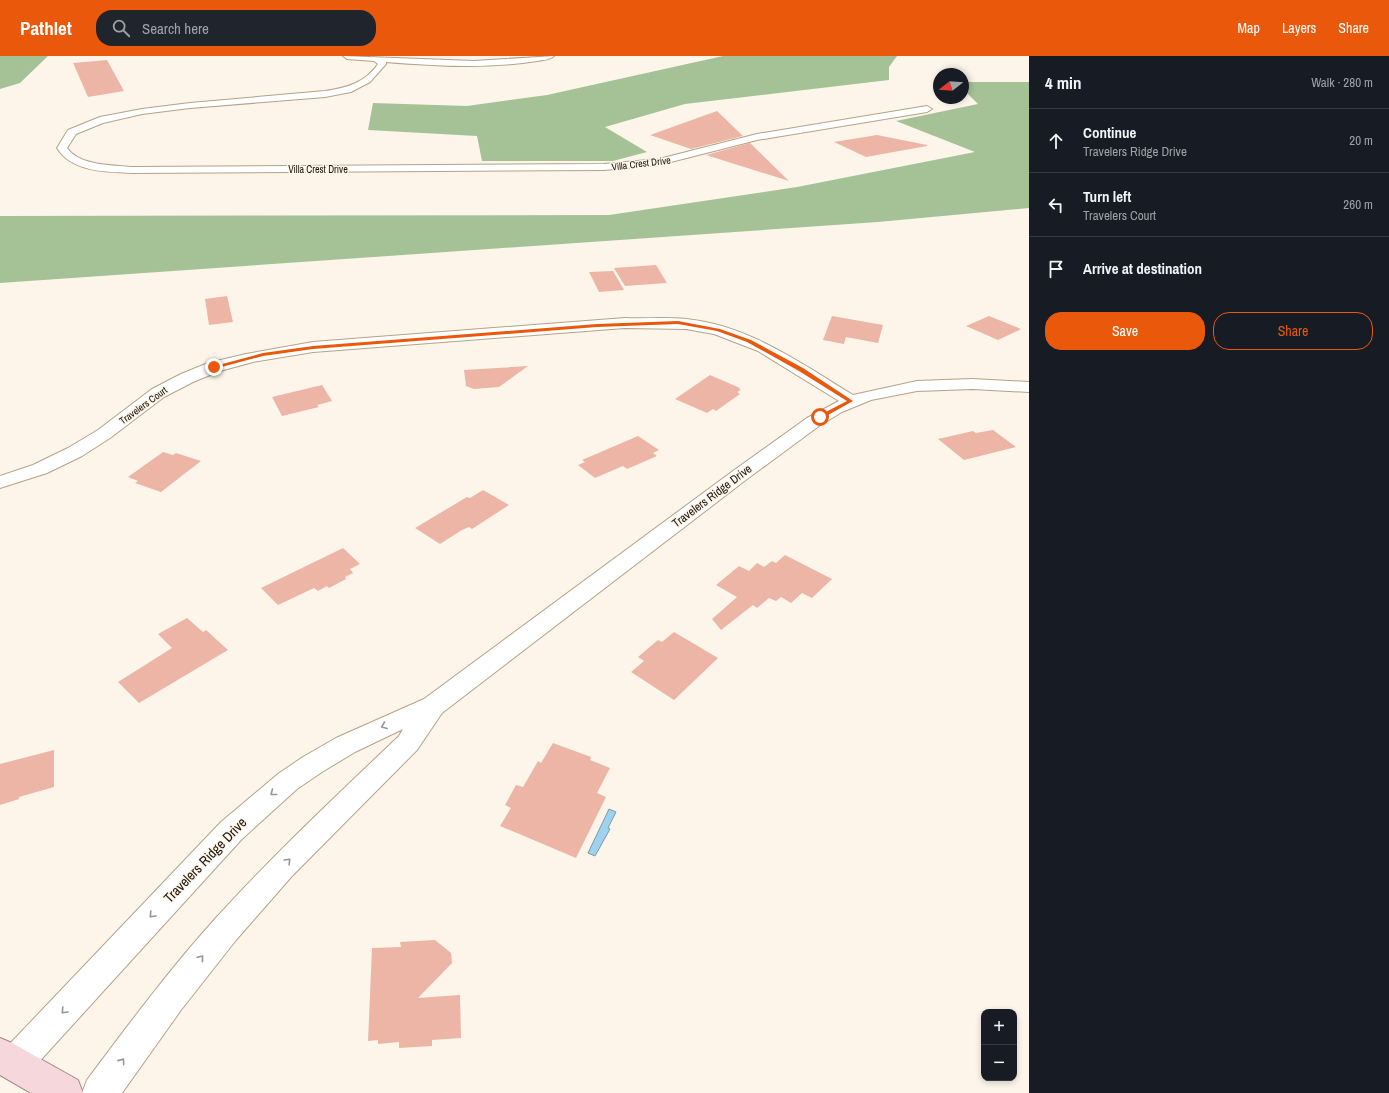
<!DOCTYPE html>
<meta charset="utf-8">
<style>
:root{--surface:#171b24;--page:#20242c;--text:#f1f3f6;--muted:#9ea1a6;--line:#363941;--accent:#ea580c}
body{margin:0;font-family:"Archivo Narrow",sans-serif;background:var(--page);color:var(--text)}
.controls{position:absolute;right:12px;bottom:12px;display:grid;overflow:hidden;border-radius:8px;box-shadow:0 2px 6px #0003}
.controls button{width:36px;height:36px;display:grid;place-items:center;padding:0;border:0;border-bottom:1px solid var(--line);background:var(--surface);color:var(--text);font:20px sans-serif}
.compass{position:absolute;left:933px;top:12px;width:36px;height:36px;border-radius:50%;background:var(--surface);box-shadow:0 2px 6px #0003;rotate:253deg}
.stop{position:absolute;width:12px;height:12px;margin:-9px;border:3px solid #ea580c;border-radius:50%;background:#fff}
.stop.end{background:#ea580c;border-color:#fff;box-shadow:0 1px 4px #0008}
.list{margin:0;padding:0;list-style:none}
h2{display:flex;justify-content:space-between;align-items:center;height:52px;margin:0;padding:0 16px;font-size:17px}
h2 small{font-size:13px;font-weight:400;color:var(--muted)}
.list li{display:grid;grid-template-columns:26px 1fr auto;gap:12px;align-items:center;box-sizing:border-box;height:64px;padding:0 16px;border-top:1px solid var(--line)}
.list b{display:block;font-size:15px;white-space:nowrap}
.list p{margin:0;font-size:13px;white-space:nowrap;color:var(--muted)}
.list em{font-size:13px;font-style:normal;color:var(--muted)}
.actions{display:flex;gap:8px;padding:12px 16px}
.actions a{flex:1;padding:9px 0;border:1px solid var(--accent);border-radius:16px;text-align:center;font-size:14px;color:var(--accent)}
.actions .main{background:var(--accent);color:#fff}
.icon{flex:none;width:22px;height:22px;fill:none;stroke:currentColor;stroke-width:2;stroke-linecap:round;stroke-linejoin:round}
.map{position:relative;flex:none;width:1029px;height:1037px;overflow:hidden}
header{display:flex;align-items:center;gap:24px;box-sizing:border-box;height:56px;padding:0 20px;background:var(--accent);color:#fff}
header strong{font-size:19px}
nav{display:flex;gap:22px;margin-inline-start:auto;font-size:14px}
.search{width:280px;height:36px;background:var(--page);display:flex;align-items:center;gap:10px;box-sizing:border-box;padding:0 14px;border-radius:16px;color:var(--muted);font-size:15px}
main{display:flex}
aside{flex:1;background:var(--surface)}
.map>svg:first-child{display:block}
</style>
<header>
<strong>Pathlet</strong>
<div class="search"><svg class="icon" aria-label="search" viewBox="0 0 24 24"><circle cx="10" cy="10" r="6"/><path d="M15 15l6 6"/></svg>Search here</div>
<nav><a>Map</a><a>Layers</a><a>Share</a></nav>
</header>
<main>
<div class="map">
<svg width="1029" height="1037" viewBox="0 0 1029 1037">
<rect width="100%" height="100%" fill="#fdf5ea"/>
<!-- forest -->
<path fill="#a5c297" d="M0,0H48L20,27L0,33Z
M723,0H897L889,11V24L685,48L605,71L647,96L613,105H482L477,80L368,74L373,47L467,50L547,39Z
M963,26H1029V152L878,166L0,227V160L609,159L797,131L975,96L896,65L978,48L963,33Z"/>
<!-- water -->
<path fill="#9ed2ef" stroke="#7799ab" d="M609,753L616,756L608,772L610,773L595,800L588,797Z"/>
<!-- building -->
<path fill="#ecb5a6" d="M107,4L124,35L88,41L73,7Z
M717,55L743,80L691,93L650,79Z
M877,79L927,89V90L866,101L834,86Z
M750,87L789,125L706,99Z
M656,209L667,227L625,230L614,212Z
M613,215L624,234L599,236L589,216Z
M227,240L233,266L209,269L205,243Z
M832,260L883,269L878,287L846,281L844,288L823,284Z
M989,260L1021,273L998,284L966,270Z
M528,310L499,331L474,333L466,330L464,314Z
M710,319L740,332L739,333L741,334L737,336L740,338L716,355L713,353L707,357L675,343Z
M322,329L332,345L317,349L319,351L282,360L272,341Z
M993,374L1016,391L964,404L938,383L973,375L976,377Z
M638,380L659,394L653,397L657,400L627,413L623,410L595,422L578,409L585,406L582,404Z
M163,396L173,399L176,397L201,405L161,436L135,427L138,425L128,421Z
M483,434L509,449L472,473L469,471L462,474L440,488L415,472L467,441L470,442Z
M343,492L360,508L350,513L353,517L345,521L346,523L329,532L327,530L318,535L314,532L278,549L261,532Z
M785,499L832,523L812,542L802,537L791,547L781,541L776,545L769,542L757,552L753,549L721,574L712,563L737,541L716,529L739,510L749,515L757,507L764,511L772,505L776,507Z
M187,562L203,576L206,574L228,594L139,647L118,626L172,592L158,578Z
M674,576L718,602L674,644L631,616L644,605L638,601L658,584L662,586Z
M553,687L591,701L590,704L610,712L597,737L606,741L576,802L500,770L511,752L505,749L516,729L523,731L538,705L541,707Z
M54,694V731L19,741V743L0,749V708Z
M435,884L451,897L452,907L418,942L460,939L461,982L432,984V990L399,992V986L378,988V984L368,985L372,892L401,891L400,886Z"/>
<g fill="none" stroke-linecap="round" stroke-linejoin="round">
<defs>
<path id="minor" d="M343,0L474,5L554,0C550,4 542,4 537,5C487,13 436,10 386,6V8L370,26L351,36L325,41L190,52L142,58L103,67L76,78L67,92C80,110 112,109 132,111L604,108L659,103L757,78L927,50L932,53L927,56L757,84L659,109L604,114L132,117C106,116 72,116 57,92L68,74L100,61L142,53L190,47L325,35C346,32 365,27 378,8L374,5L347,3Z
M625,262C645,263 666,261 686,263C748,269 801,307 853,339L917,325L972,323L1029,326V336L972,333L917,335L871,344L842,356L819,370L747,423L442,657L417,694L292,820L236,884L181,954L122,1037H82L87,1024C128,969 169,914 215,863C273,799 336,740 399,680L403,673L355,696L322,716L297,733L265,762L241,784L27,1019L15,1024L3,1019C0,1011 0,1003 3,995L221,766L278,718L303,701L336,682L424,643L733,415L807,362L839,345L758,295L714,278L686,273L625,272L313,296L253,306L220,315L193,326L164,341L110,382L82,400L47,417L0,432V420L33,409L68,392L98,374L152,333L181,318L208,307L246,298L313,286Z"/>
<path id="major" d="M0,982L12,987L78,1024L83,1037H31L0,1019Z"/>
</defs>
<!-- minor casing -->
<use href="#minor" stroke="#b5a288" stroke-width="2"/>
<!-- major casing -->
<use href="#major" stroke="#a68383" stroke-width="2"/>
<!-- minor -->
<use href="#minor" fill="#fff" fill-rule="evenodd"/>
<!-- major -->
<use href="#major" fill="#f6d8dc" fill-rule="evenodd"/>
</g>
<!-- one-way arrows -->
<defs><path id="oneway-chevron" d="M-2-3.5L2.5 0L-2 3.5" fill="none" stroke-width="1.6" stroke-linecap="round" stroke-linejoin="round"/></defs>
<g stroke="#999691">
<use href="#oneway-chevron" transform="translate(384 670) rotate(158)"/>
<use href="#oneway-chevron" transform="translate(273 737) rotate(142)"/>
<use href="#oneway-chevron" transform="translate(288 805) rotate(-45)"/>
<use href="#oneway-chevron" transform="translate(152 859) rotate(133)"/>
<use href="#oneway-chevron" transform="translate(201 902) rotate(-50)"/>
<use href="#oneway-chevron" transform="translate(64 955) rotate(133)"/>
<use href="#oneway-chevron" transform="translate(122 1005) rotate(-55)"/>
</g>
<!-- route -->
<path fill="#ea580c" d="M678,265L720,273L751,284L803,312L853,345L821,363H818V360L847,345L799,315L747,286L717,275L678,268L597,271L313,293L263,300L214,313L211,311L263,297L313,290L597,268Z"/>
<g text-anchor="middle" stroke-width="3" stroke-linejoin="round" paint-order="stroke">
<!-- far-street labels -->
<g font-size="10" fill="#1c150b" stroke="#fdf5ea">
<text transform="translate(641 107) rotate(-7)" y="4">Villa Crest Drive</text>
<text x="318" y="117">Villa Crest Drive</text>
<text transform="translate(143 349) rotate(-36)" y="4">Travelers Court</text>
</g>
<!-- street labels -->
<g font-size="12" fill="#1c150b" stroke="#fdf5ea">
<text transform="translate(712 440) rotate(-37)" y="4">Travelers Ridge Drive</text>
</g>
<!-- near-street labels -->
<g font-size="14" fill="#1c150b" stroke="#fdf5ea">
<text transform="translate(205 804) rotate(-46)" y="5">Travelers Ridge Drive</text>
</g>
</g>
</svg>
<div class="controls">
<button>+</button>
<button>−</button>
</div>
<svg class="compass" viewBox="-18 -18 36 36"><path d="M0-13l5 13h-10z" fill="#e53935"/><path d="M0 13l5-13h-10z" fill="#9ea1a6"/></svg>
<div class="stop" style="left:820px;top:361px"></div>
<div class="stop end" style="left:214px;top:311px"></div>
</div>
<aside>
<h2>4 min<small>Walk · 280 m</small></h2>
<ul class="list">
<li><svg class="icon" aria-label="ahead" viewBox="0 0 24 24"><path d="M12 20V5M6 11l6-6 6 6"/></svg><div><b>Continue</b><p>Travelers Ridge Drive</p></div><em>20 m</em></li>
<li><svg class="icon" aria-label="left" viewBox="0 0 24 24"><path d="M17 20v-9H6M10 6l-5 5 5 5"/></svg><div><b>Turn left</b><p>Travelers Court</p></div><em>260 m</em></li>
<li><svg class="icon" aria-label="arrive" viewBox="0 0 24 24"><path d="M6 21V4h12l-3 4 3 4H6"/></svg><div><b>Arrive at destination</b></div></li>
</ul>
<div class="actions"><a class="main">Save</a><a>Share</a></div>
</aside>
</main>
